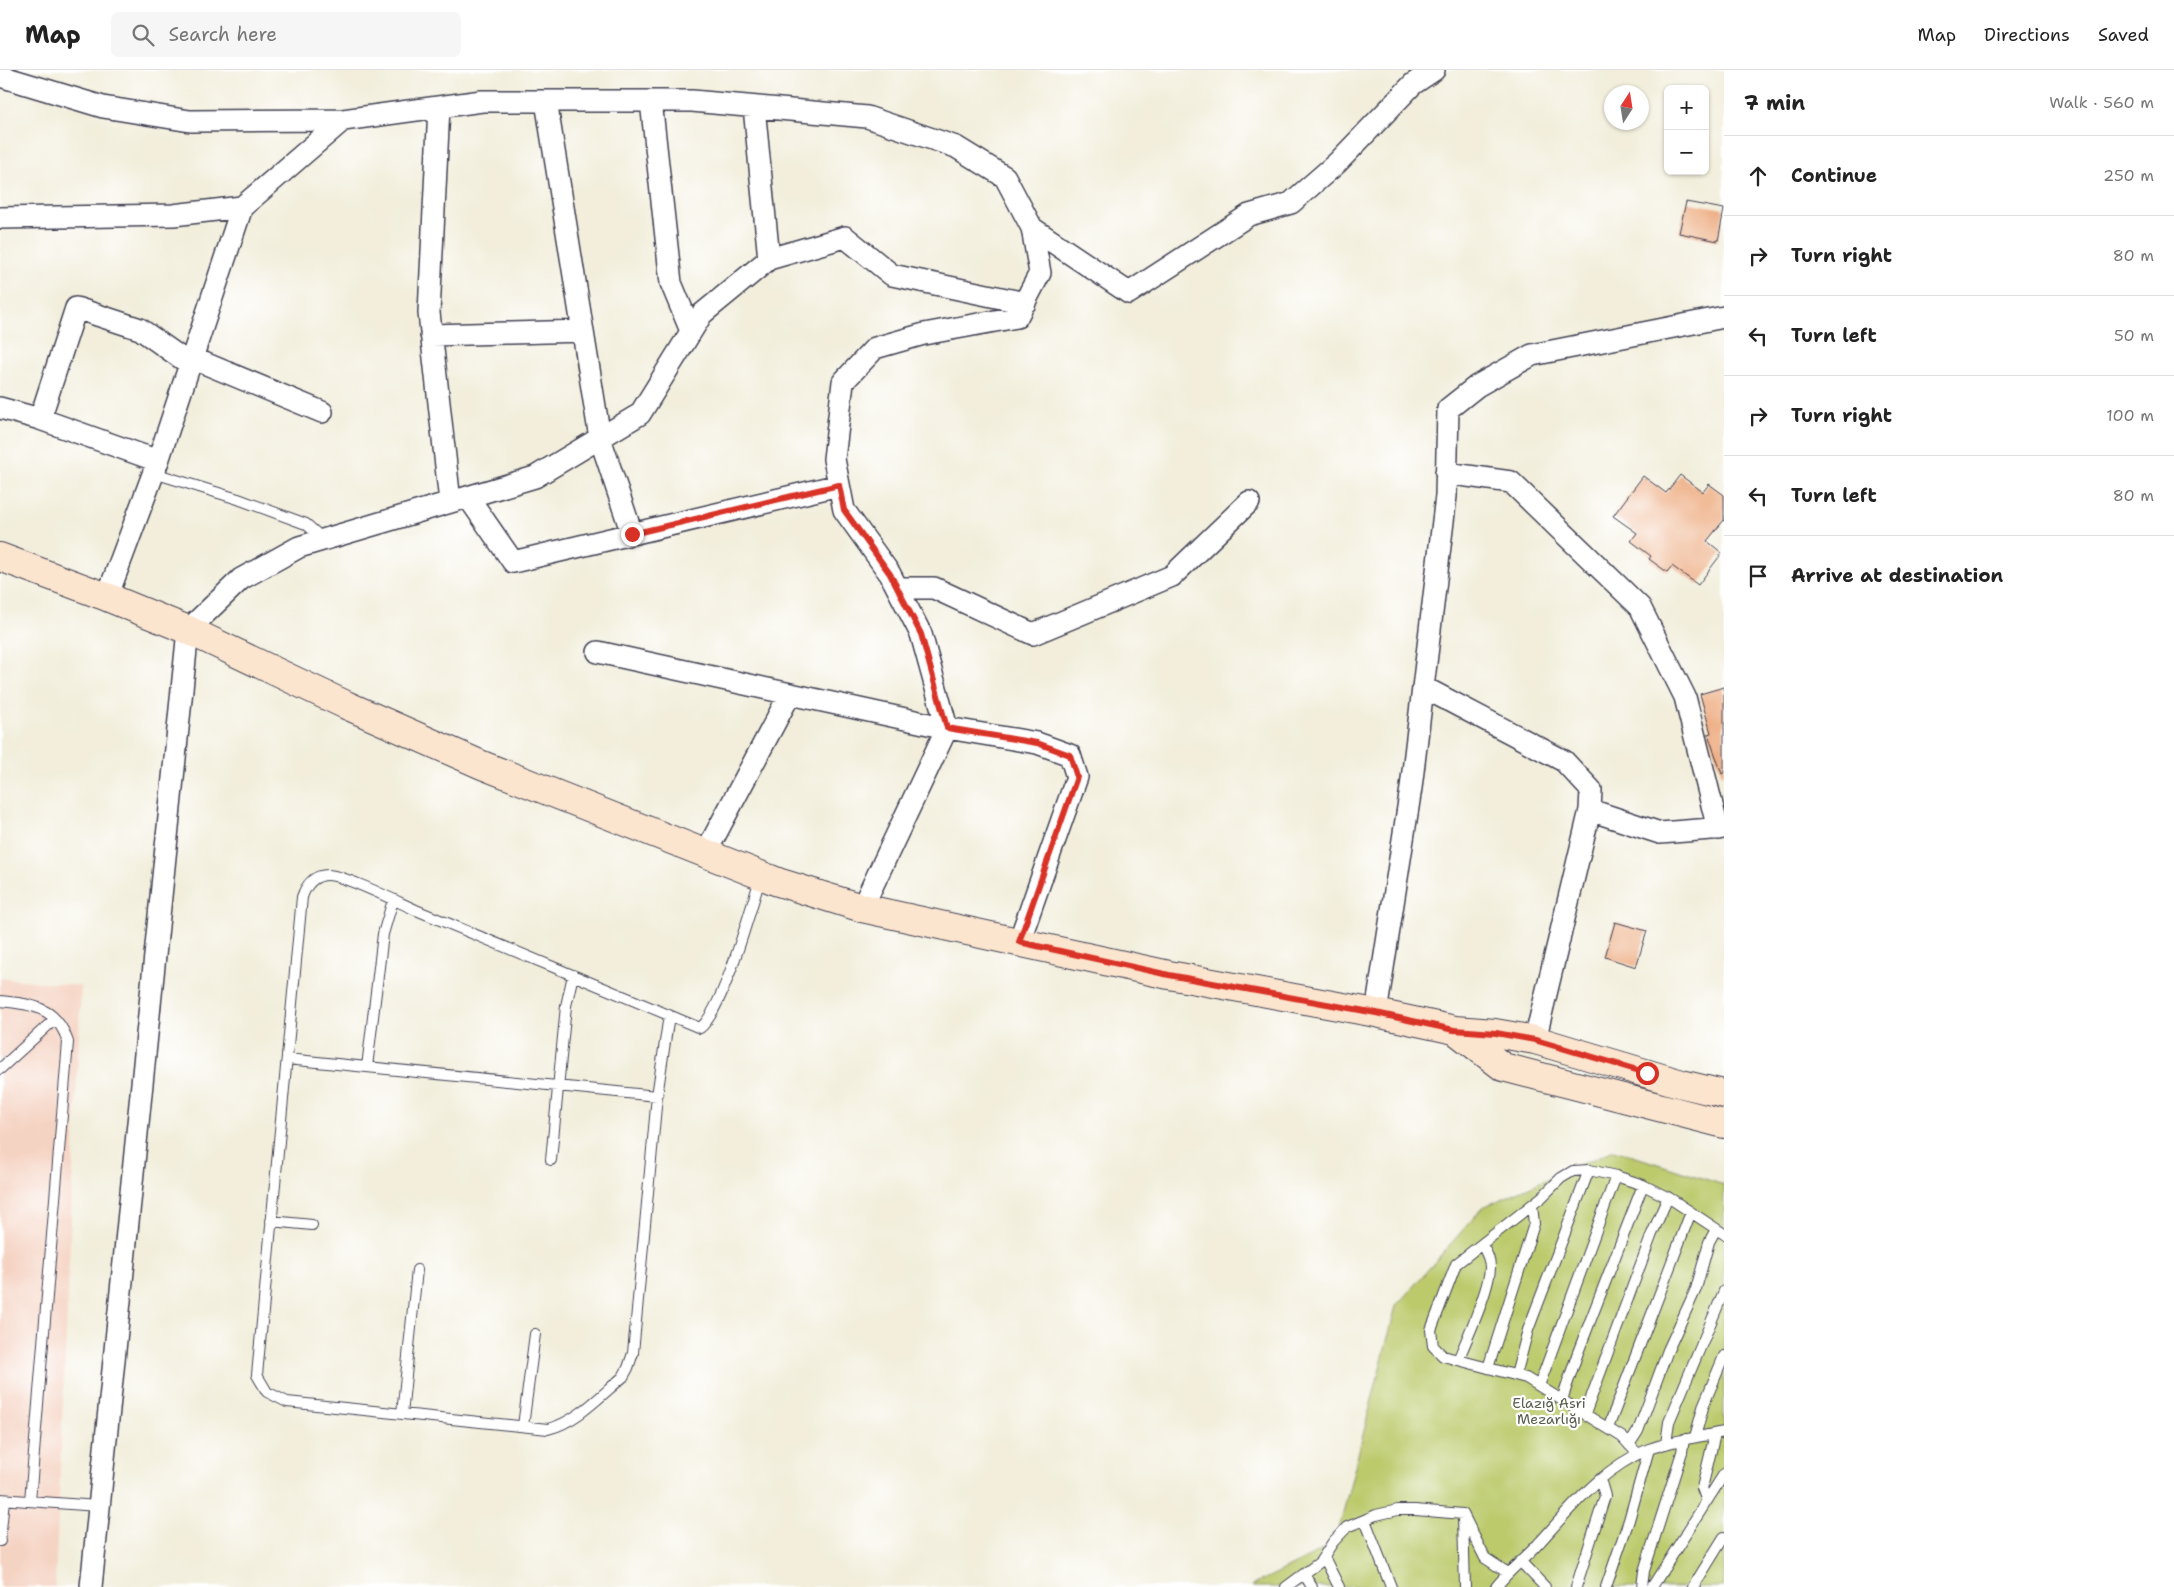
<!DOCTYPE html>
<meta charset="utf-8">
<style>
:root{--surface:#fff;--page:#f6f6f6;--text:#222;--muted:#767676;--line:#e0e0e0}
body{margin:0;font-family:"Shantell Sans",sans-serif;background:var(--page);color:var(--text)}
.controls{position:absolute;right:15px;top:15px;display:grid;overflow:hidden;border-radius:8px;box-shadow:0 1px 4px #0004}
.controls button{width:45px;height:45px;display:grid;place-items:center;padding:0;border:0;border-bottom:1px solid var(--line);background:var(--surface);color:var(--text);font:25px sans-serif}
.compass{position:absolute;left:1604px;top:15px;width:45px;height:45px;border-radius:50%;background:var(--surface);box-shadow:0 1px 4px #0004;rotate:12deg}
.stop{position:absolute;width:15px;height:15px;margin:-11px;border:4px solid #d93025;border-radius:50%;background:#fff}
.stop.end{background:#d93025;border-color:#fff;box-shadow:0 1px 5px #0008}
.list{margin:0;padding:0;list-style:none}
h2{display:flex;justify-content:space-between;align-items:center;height:65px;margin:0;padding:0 20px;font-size:21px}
h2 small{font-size:16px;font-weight:400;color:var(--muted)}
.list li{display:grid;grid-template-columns:32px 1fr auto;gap:15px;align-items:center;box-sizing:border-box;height:80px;padding:0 20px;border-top:1px solid var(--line)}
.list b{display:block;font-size:19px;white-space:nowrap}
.list em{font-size:16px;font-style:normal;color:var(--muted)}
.icon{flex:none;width:28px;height:28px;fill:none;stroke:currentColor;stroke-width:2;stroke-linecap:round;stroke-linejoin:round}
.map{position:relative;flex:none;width:1724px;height:1517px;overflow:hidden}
header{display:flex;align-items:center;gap:30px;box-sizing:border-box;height:70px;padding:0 25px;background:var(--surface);border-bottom:1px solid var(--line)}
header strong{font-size:24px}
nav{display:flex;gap:28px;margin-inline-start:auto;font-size:18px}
.search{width:350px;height:45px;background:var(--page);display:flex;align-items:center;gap:12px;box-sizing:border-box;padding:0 18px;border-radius:8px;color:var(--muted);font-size:19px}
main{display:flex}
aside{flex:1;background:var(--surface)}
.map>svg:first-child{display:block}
</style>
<header>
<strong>Map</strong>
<div class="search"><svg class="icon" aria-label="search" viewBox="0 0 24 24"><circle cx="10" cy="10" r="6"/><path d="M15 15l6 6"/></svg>Search here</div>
<nav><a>Map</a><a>Directions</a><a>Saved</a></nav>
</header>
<main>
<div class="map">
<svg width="1724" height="1517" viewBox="0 0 1724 1517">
<rect width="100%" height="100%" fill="#fff"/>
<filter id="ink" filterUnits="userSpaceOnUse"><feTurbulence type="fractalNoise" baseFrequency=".02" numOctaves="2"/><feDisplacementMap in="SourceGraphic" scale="10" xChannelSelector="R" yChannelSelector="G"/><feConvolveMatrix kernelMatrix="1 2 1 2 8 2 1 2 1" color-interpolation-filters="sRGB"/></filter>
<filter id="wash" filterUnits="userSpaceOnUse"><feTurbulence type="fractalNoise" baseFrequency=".0096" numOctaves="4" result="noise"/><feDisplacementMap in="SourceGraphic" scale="20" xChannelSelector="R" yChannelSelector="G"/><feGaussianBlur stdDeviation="1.12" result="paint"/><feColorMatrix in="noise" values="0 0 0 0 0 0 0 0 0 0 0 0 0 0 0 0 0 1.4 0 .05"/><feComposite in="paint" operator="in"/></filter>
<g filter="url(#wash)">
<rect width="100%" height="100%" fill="#f2eedb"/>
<!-- built -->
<path fill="#f5d3c2" d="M0,908L81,916L55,1517H0Z"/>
<!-- green -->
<path fill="#bcca6c" stroke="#6f7654" d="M1614,1080L1724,1115V1517H1252L1253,1515L1335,1474L1396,1236L1483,1137Z"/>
<g id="blocks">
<!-- building -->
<path fill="#eeaf85" d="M1686,132L1724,139L1718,171L1679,163Z
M1680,405L1703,422L1709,414L1724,425V450L1707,471L1722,483L1698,515L1672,496L1667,502L1649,489L1651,486L1631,471L1637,463L1613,446L1643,406L1666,423Z
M1724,617V703L1722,704L1708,664L1711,663L1700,624Z
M1615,852L1647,861L1636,897L1605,887Z"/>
</g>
</g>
<g filter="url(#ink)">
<use href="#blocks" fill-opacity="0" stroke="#414153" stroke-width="1"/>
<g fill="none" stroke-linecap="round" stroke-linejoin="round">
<defs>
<path id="lane" d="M154,403L238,429L306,454L323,469
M0,931C32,934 57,937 68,972L30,1431
M669,945L657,1026L633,1283L628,1298L623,1307C601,1325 577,1352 548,1359L287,1332L267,1322L257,1305L302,827C306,815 314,805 328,805C344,805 398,832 416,840C511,879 605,919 700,958C723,941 751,837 761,806
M287,989L657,1026
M367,997L383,864L393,830
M0,999L55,949
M551,1090L566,936L573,905
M271,1151L312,1155
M1458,1290C1467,1269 1490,1218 1490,1197C1490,1188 1486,1182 1482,1175
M1488,1298L1534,1154L1532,1135
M1516,1305L1528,1260L1589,1100
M1539,1316L1616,1106
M1562,1330L1577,1285L1643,1115
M402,1344L417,1200
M1585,1344L1652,1164L1668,1127
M523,1356L535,1264
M1608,1358L1691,1142
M1695,1367L1704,1334L1724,1286
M1666,1374L1669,1352L1724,1221
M1629,1375L1638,1361L1668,1280L1696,1219L1709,1172L1716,1159
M1638,1384L1622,1367L1526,1308L1443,1286L1433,1276L1431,1260L1456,1194L1542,1127L1561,1108L1573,1101L1589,1100L1616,1106L1643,1115L1671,1129L1724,1164
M0,1429L98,1436
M1707,1431L1702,1418L1715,1364
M1463,1448L1465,1517
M1365,1450L1391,1517
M0,1471L4,1430
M1324,1487L1339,1517
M1520,1491L1545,1517
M1304,1504L1312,1517
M1286,1517L1320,1492L1333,1472L1347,1457L1376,1445L1398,1440H1415L1463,1444L1485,1488L1508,1503
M1496,1517C1509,1500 1525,1489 1539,1473C1572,1437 1602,1398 1649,1379C1673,1370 1699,1367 1724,1362
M1576,1517L1605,1426L1600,1409
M1606,1517L1629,1450L1649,1379
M1642,1517L1644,1501L1682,1382L1684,1369
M1652,1517L1724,1404
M1693,1517L1724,1467"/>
<path id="street" d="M0,6L103,37L190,51L343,50L482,31H692L867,47L956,77L1005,107L1032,158L1040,203L1017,247L924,264L875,278L843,312L834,389L844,440L890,504L921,564L947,658L862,838
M546,31L600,368L632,464
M651,31L671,213L691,261
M439,37L429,243L450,432
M754,37L769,189
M0,148L173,145L242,137L343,50
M1032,158L1129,223L1249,145L1291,133L1337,93L1413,14L1434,0
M431,265L583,261
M192,288L322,342
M0,338L40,349L158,391
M40,349L76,238L140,259L191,295
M1446,403L1511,412L1640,537L1685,627L1718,759
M468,427L513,492L839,415
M898,518H934L1033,564L1172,506L1249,432
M107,527L158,391L242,137
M598,582L947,658L1037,673L1070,685L1077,707L1019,872
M1423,617L1564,691L1591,720L1590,740L1535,970
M1590,740L1660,763L1724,758
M705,784L790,624
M1376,943L1411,718L1446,426L1448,339L1477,316L1532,285L1724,247
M91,1517L188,560L241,509L299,477L535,407L640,344L702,244L769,189L845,167L892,205L1025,233"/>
<path id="secondary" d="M0,487L107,527L188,560L346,635L482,695L778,812L862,838L1169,905L1376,943L1455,960L1495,963L1535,970L1682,1014L1724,1024
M1455,960L1503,997L1724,1054"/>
</defs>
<!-- lane casing -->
<use href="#lane" stroke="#414153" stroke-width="12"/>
<!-- street casing -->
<use href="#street" stroke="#414153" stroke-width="24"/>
<!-- secondary casing -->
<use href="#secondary" stroke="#414153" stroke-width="30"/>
<!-- lane -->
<use href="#lane" stroke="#fff" stroke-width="10"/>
<!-- street -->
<use href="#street" stroke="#fff" stroke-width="21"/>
<!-- secondary -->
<use href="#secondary" stroke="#fce5cf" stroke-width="28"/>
</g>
</g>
<g fill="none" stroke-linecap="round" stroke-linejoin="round" filter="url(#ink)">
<!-- route -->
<path stroke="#d93025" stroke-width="6" d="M632,464L839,415L844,440L890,504L921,564L947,658L1037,673L1070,685L1077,707L1019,872L1169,905L1376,943L1454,960L1496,963L1535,970L1647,1003"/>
</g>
<g text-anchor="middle" stroke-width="4.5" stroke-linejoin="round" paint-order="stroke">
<!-- park labels -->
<g font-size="14" fill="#585d4c" stroke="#fff">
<text x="1549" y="1338">Elazığ Asri<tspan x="1549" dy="16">Mezarlığı</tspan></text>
</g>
</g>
</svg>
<div class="controls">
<button>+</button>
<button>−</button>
</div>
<svg class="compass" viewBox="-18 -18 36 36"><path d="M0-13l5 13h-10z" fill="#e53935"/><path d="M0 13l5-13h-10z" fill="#767676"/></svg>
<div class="stop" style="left:1647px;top:1003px"></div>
<div class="stop end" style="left:632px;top:464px"></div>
</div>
<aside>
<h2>7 min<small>Walk · 560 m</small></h2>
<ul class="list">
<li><svg class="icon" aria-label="ahead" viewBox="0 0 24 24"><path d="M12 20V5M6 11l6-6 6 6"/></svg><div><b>Continue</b></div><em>250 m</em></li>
<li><svg class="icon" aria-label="right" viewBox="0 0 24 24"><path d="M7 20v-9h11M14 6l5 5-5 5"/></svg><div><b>Turn right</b></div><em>80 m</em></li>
<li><svg class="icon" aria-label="left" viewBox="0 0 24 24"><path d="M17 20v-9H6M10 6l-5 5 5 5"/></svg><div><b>Turn left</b></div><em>50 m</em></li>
<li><svg class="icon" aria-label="right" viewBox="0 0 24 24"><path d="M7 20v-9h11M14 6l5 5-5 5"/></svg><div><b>Turn right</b></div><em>100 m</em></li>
<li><svg class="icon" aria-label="left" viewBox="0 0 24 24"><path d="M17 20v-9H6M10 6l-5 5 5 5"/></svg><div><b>Turn left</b></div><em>80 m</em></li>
<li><svg class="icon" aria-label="arrive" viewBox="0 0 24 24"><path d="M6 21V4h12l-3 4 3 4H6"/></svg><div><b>Arrive at destination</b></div></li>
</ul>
</aside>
</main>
